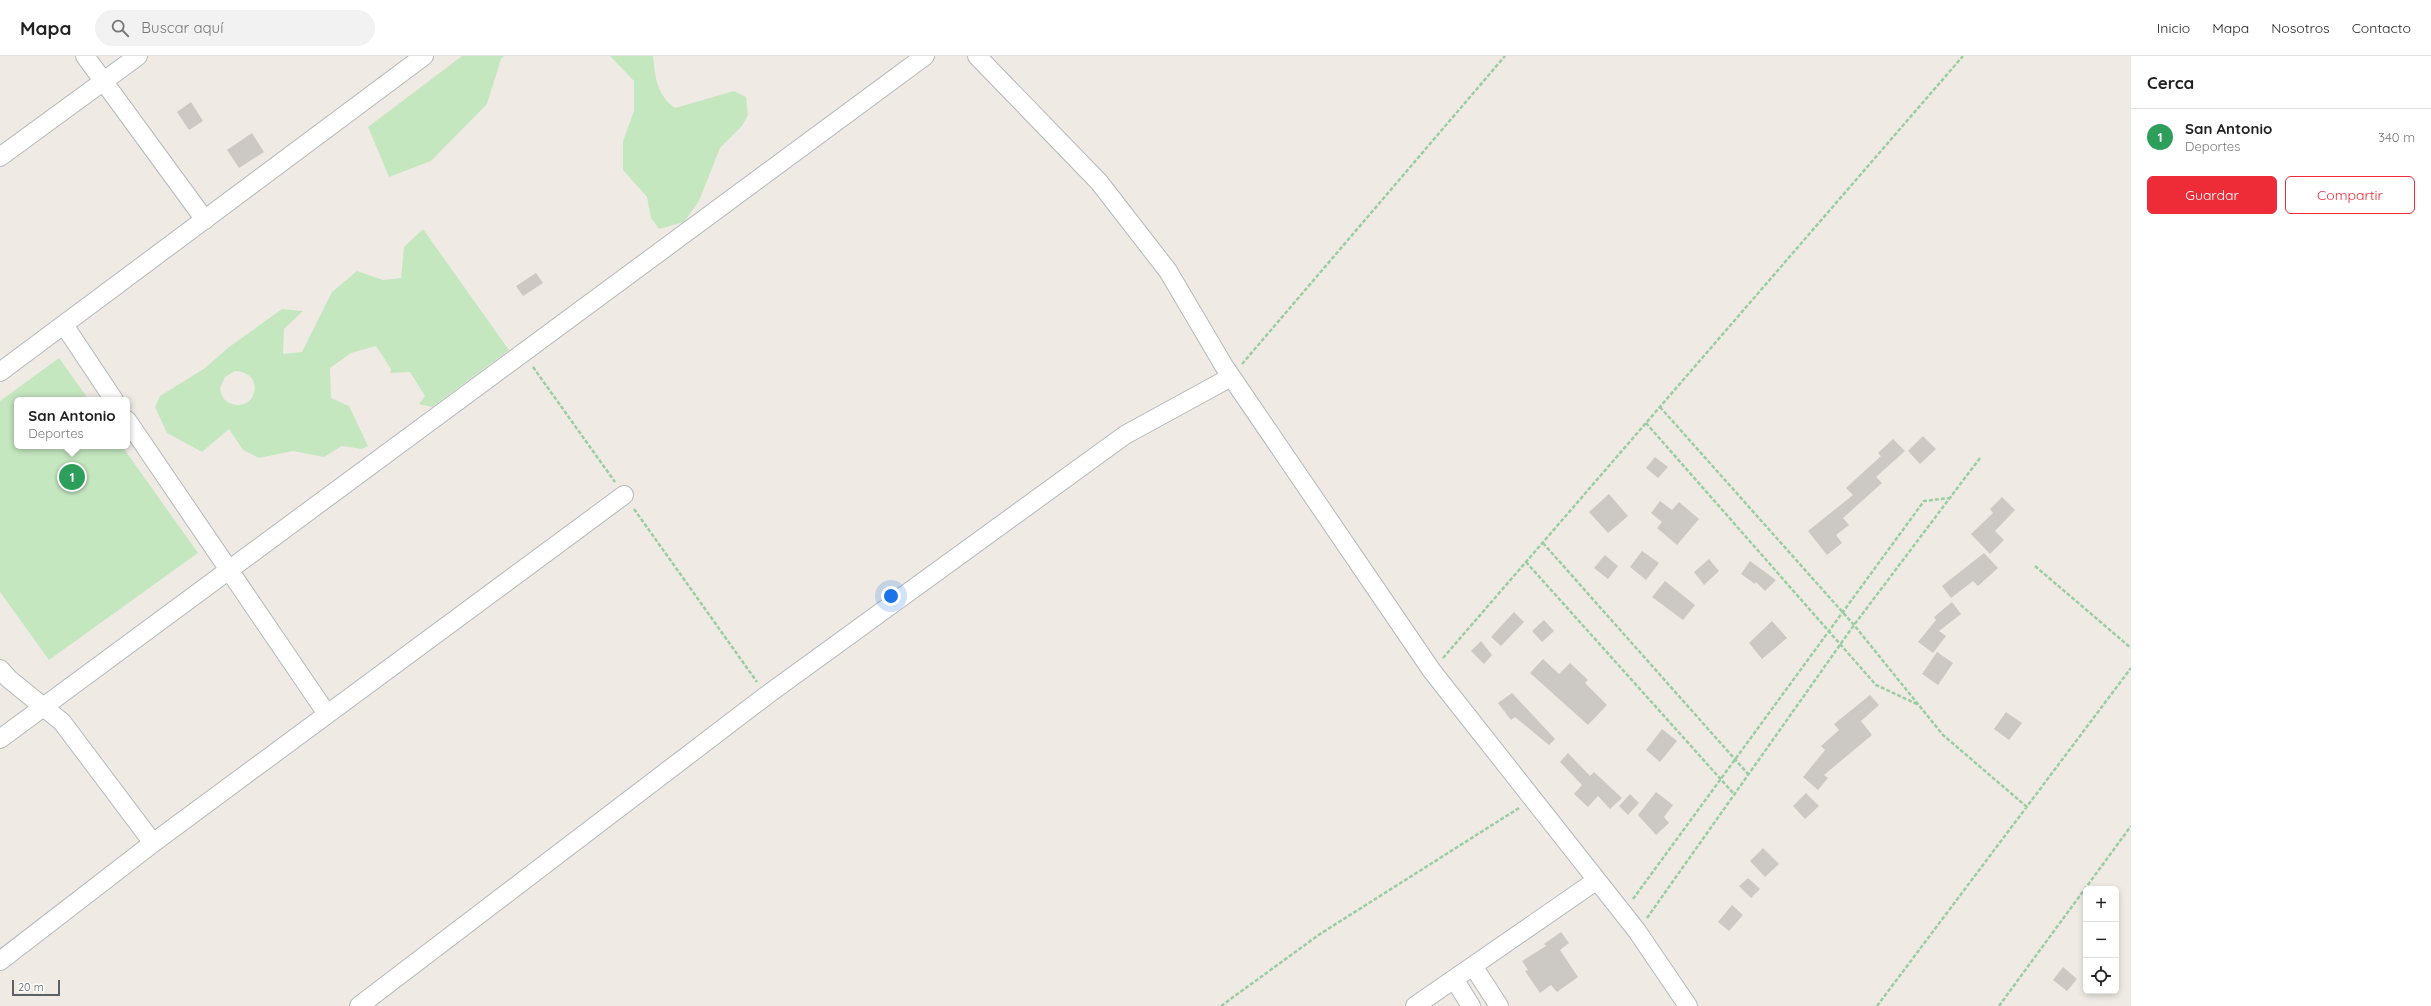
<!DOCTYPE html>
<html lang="es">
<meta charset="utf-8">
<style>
:root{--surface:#fff;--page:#f2f2f2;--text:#222;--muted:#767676;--line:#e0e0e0;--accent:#ed2c38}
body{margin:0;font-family:Quicksand,sans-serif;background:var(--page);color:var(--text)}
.controls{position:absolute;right:12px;bottom:12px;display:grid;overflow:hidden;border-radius:6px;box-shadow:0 2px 6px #0003}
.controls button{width:36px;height:36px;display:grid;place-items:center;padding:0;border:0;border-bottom:1px solid var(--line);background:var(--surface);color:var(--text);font:20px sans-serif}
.scale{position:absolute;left:12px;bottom:10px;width:48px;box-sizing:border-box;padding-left:4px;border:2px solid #5c6165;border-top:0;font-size:11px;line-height:14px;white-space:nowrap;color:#5c6165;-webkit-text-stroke:3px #fff;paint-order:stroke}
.you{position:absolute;left:891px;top:540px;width:14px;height:14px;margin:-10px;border:3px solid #fff;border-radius:50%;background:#1a73e8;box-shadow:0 0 0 6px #1a73e833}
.badge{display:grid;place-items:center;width:26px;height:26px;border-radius:50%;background:var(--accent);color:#fff;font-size:13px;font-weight:700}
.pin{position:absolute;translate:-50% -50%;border:2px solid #fff;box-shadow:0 1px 4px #0006}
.popup{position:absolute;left:14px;top:341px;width:116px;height:52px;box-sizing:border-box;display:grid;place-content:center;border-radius:6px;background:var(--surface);filter:drop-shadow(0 1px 3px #0005);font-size:13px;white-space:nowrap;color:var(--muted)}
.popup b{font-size:15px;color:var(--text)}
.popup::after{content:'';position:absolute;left:50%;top:100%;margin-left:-8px;border:8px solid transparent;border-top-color:var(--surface)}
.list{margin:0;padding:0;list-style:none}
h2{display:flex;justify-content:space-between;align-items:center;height:52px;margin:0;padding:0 16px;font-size:17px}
h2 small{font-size:13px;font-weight:400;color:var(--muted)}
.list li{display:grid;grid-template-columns:26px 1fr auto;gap:12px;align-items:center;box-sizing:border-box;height:56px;padding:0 16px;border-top:1px solid var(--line)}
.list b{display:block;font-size:15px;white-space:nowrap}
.list p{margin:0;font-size:13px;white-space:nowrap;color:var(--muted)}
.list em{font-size:13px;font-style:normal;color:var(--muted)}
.actions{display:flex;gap:8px;padding:12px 16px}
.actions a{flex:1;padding:9px 0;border:1px solid var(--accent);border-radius:6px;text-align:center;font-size:14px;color:var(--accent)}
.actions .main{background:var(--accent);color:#fff}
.icon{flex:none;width:22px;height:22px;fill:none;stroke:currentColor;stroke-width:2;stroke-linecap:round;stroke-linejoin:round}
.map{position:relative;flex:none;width:2131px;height:950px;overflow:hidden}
header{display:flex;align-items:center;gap:24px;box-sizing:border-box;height:56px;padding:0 20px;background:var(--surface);border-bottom:1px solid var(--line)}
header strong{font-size:19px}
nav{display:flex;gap:22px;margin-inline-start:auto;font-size:14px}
.search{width:280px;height:36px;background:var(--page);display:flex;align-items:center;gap:10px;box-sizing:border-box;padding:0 14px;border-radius:22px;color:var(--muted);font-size:15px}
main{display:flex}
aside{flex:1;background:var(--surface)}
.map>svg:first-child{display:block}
</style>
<header>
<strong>Mapa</strong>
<div class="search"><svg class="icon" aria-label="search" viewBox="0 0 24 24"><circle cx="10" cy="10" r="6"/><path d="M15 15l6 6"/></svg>Buscar aquí</div>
<nav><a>Inicio</a><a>Mapa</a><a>Nosotros</a><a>Contacto</a></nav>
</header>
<main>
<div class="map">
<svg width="2131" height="950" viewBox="0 0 2131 950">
<rect width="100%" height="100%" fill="#efebe4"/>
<!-- green -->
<path fill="#c5e7c0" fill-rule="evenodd" d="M462,0H504L501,3L487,48L431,105L389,121L368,71Z
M610,0H653C655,21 657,39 675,52L734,35L746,41L748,59L742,70L720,92L699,145L684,166L659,173L651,162L647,141L623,114V85L634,55V25Z
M423,173L509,294L432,351L419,348L425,340L410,316L390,317L391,313L376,290L351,297L330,312L331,342L349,350L368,390L362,393L342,390L324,401L293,395L259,402L243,394L229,373L202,396L167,377L155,351L160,340L205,312L229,291L282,253L303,255L284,273L283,298L302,296L332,236L357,215L383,224L401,222L404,191ZM235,315C266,316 257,356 232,348C224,346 221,339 220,332L225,321Z
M59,302L89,344H17V390H122L198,497L49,604L0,536V345Z"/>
<!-- building -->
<path fill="#ccc8c3" d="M191,46L203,65L189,74L177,56Z
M252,77L264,96L239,112L227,94Z
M536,217L543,227L523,240L516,230Z
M1923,380L1936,393L1920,408L1908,395Z
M1893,383L1905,395L1876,421L1882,427L1843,462L1849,469L1836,479L1842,487L1827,499L1808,475L1853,439L1846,432L1881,400L1878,397Z
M1655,401L1668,411L1658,422L1646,412Z
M1609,438L1628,460L1608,477L1589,456Z
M2002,441L2015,454L1995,475L2004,484L1990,498L1971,478L1993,457L1990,453Z
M1660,445L1672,454L1679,446L1699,463L1677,489L1657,472L1662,466L1651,457Z
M1642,495L1659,507L1646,524L1630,511Z
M1984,497L1998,512L1978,530L1973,525L1951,542L1942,530Z
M1605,499L1618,510L1608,523L1594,512Z
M1709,503L1719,515L1704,529L1694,516Z
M1750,505L1776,524L1765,535L1756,526L1755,528L1741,518Z
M1665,525L1695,549L1683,564L1652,541Z
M1952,546L1961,558L1939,575L1946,580L1933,597L1918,586L1936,564L1934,561Z
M1514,556L1524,566L1501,590L1491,581Z
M1544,564L1554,575L1542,586L1532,575Z
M1772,565L1787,582L1762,603L1749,587Z
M1481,585L1492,599L1484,608L1471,595Z
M1937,596L1953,607L1938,629L1922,618Z
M1543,603L1559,618L1570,607L1588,624L1585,627L1607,649L1588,669L1530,617Z
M1512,637L1555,683L1549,689L1515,661L1511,664L1498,647Z
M1870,639L1879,649L1861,665L1872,679L1824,719L1828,722L1818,734L1803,721L1825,694L1821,690L1839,674L1834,668Z
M2006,656L2022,667L2009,684L1994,673Z
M1662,673L1677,685L1660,706L1646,694Z
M1568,697L1590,720L1594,716L1622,742L1610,753L1598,740L1588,751L1574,738L1582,729L1560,706Z
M1656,736L1673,749L1664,761L1669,767L1656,779L1638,759Z
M1806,737L1819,750L1805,763L1793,750Z
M1630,738L1639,747L1628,759L1619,750Z
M1763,792L1779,808L1765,821L1750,805Z
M1748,822L1760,833L1751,842L1739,830Z
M1732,849L1743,859L1729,875L1718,866Z
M1561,876L1569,887L1560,894L1578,921L1557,936L1551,929L1540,937L1525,915L1528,914L1522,905L1546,890L1544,888Z
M2063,911L2077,923L2067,935L2053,924Z"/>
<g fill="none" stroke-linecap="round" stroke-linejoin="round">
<defs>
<path id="minor" d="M85,0L205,164
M977,0L1099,126L1168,215L1224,310L1432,615L1637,875L1688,950
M0,101L138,0
M64,269L114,344
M0,316L424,0
M127,364L327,658
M0,613L9,623L62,666L153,787
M0,683L925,0
M0,905L153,787L624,439
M1473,910L1499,950
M1454,923L1471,950
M359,950L767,639L1125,379L1231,321
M1415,950L1597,824"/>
</defs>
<!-- minor casing -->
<use href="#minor" stroke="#b4b8bb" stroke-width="20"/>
<!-- path -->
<path stroke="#9bcda2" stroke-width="2.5" stroke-dasharray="4 2" stroke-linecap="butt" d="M1242,308L1505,0
M533,311L615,426
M1660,351L1854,569L1943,679L2027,751
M1646,367L1876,629L1917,648
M634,453L757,626
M1543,487L1748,718
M1526,506L1734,738
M2035,510L2131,592
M1443,602L1963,0
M1633,843L1924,445L1950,442
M1647,862L1854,569L1980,402
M1221,950L1320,878L1519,752
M1877,950L2131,612
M1999,950L2131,770"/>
<!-- minor -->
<use href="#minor" stroke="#fff" stroke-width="18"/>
</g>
</svg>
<div class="controls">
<button>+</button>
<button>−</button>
<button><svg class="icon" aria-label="locate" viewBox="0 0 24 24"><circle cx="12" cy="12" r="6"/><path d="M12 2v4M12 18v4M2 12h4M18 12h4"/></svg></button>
</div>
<div class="scale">20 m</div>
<div class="you"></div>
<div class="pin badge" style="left:72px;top:421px;background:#2e9e5b">1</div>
<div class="popup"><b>San Antonio</b>Deportes</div>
</div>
<aside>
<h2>Cerca<small></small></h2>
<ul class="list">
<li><span class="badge" style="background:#2e9e5b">1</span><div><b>San Antonio</b><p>Deportes</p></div><em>340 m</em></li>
</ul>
<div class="actions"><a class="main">Guardar</a><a>Compartir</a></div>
</aside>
</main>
